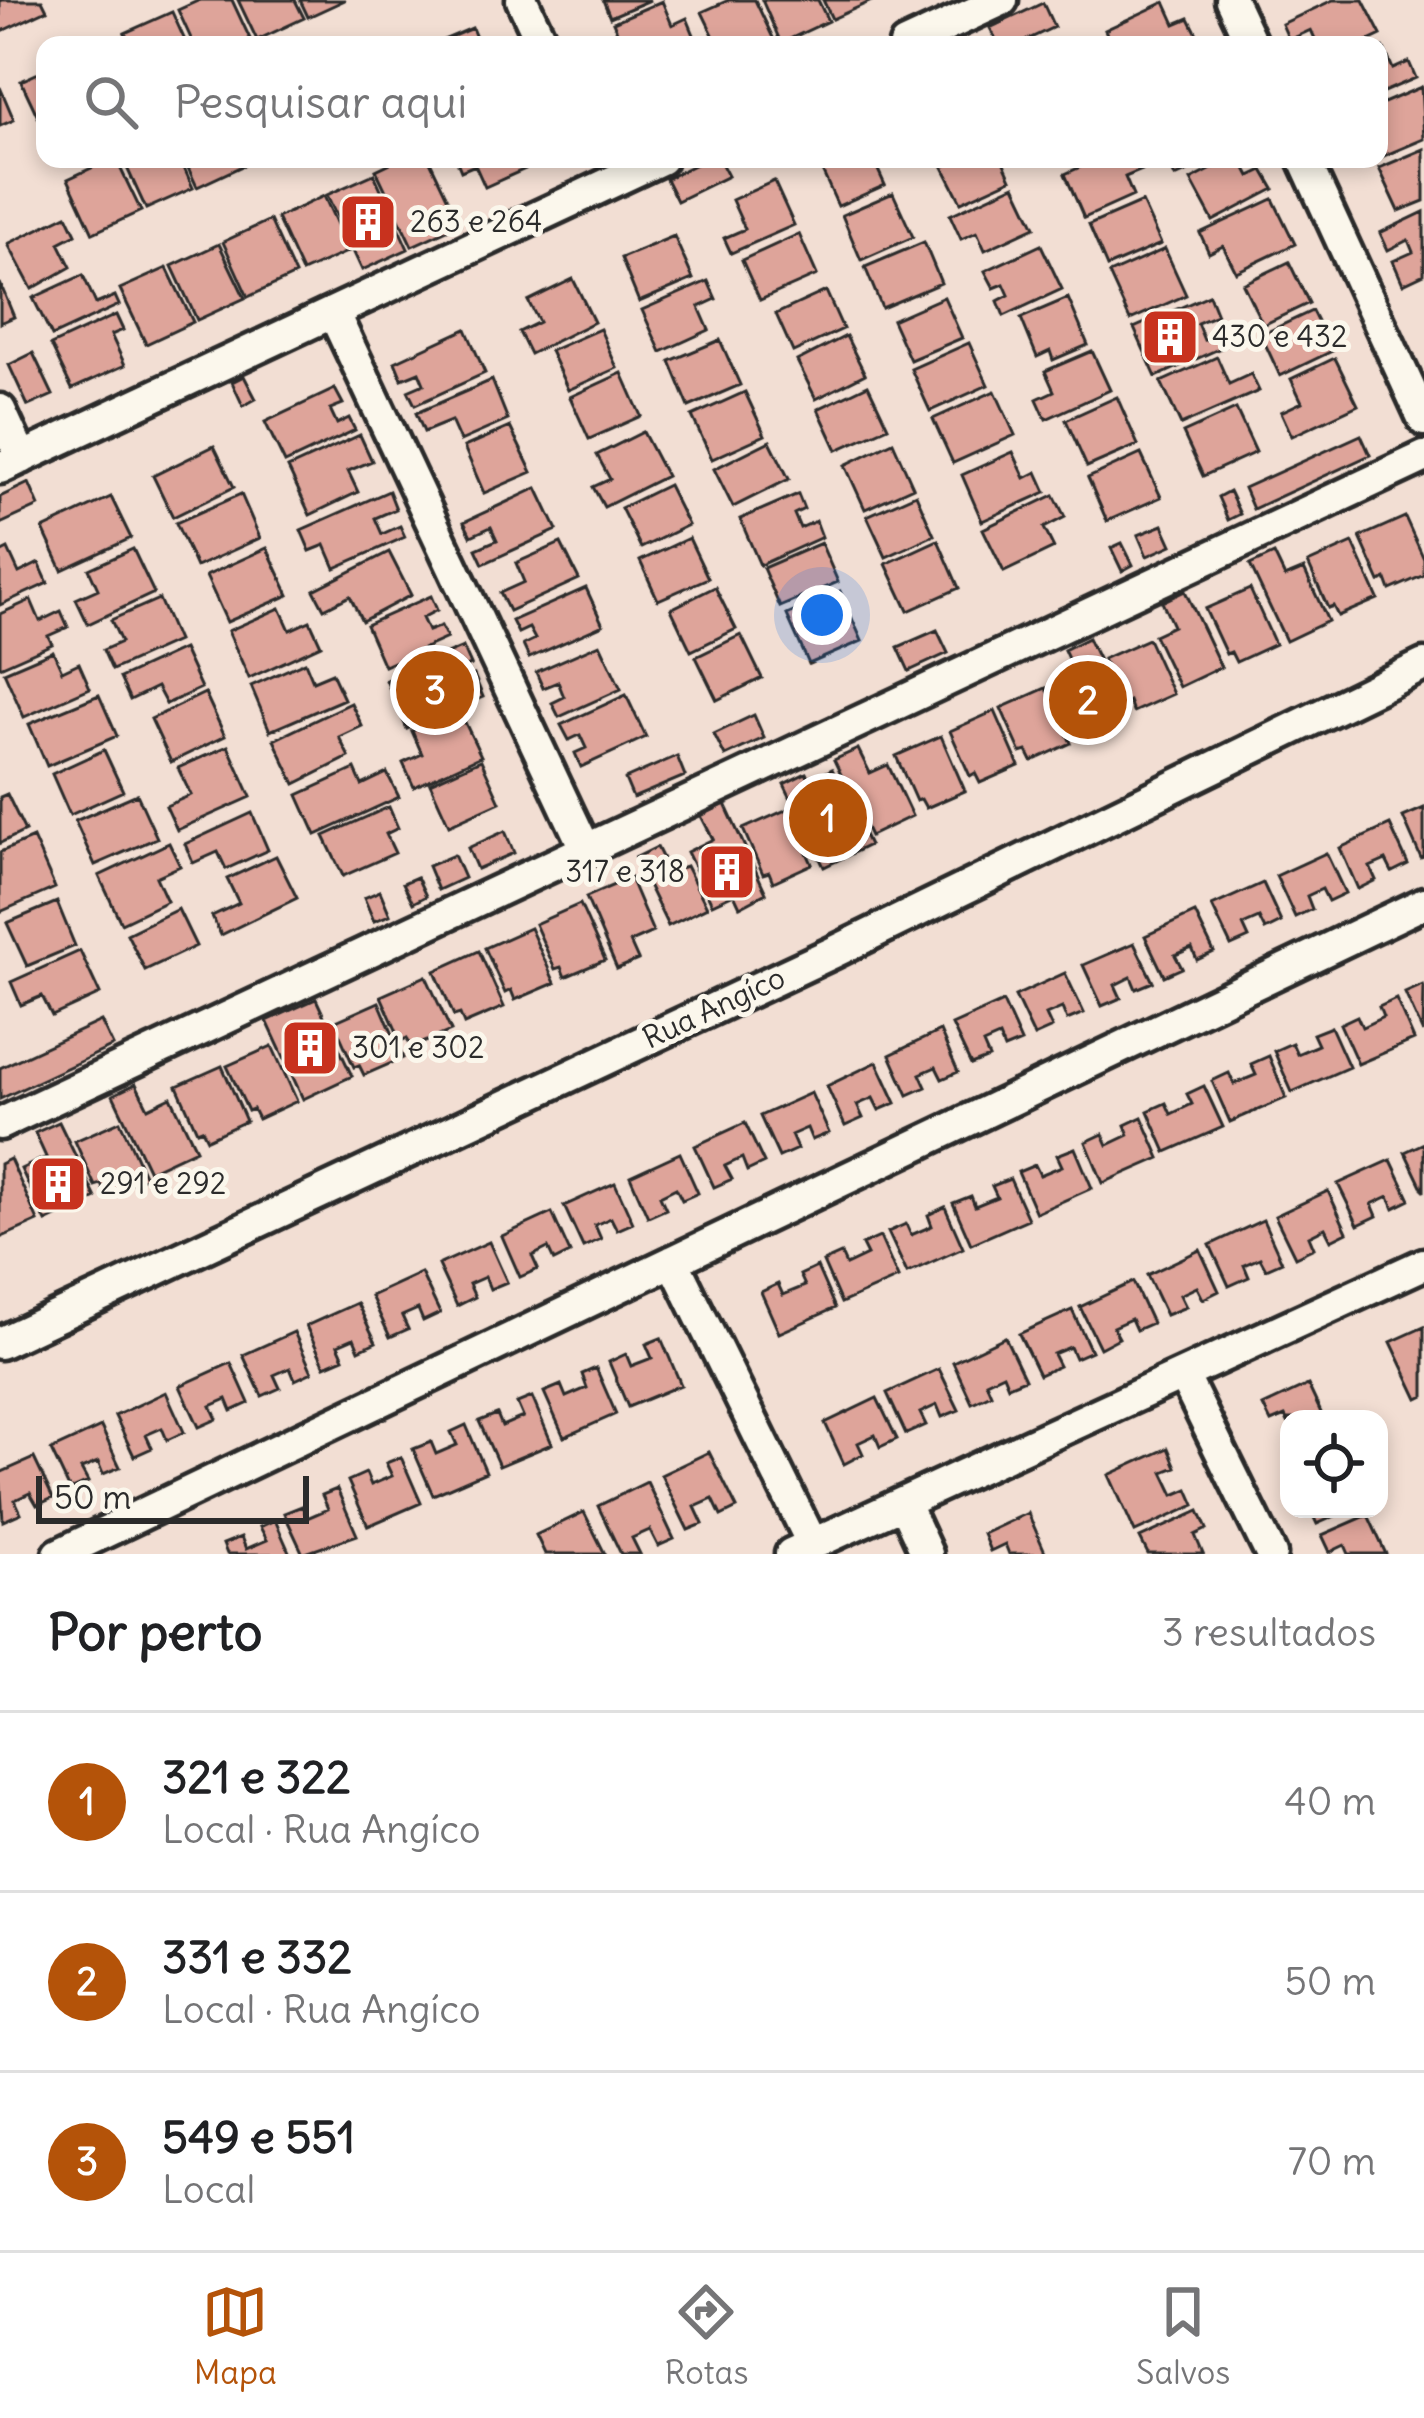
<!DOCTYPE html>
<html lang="pt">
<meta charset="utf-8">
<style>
:root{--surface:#fff;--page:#f6f6f6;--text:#202124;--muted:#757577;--line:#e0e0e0;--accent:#b45309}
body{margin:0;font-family:Delius,sans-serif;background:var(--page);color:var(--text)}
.controls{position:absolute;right:36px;bottom:36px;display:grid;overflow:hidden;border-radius:24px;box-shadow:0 6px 18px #0003}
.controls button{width:108px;height:108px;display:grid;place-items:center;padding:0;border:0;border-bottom:3px solid var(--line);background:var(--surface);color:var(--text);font:60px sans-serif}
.scale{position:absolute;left:36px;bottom:30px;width:273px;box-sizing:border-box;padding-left:12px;border:6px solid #2b2b2b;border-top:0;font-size:33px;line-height:42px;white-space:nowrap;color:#2b2b2b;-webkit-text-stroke:9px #fbf7ec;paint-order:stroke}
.you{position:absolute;left:822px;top:615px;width:42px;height:42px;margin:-30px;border:9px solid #fff;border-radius:50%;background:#1a73e8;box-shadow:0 0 0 18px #1a73e833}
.badge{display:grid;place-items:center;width:78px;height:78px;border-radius:50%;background:var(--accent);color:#fff;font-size:39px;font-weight:700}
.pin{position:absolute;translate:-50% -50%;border:6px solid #fff;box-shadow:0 3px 12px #0006}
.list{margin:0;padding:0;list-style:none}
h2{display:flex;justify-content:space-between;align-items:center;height:156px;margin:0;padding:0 48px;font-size:51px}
h2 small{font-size:39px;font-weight:400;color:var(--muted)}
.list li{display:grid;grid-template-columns:78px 1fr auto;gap:36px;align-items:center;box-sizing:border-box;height:180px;padding:0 48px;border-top:3px solid var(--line)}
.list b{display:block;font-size:45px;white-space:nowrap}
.list p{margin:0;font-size:39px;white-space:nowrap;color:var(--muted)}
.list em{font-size:39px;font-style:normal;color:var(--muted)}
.icon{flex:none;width:66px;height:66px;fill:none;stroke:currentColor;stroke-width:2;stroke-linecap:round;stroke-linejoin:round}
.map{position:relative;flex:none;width:1424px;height:1554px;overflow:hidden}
.search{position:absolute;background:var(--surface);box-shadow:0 6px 18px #0003;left:36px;right:36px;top:36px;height:132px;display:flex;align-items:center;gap:30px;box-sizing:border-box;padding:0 42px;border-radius:24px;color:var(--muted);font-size:45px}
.sheet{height:696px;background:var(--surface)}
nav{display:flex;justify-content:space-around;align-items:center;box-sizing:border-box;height:168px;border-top:3px solid var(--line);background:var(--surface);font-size:33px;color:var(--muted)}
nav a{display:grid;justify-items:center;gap:6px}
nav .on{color:var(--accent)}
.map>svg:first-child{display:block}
</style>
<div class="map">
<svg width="1424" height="1554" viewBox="0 0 1424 1554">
<rect width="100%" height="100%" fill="#f2ded3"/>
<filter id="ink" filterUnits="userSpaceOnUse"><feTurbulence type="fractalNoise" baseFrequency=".00833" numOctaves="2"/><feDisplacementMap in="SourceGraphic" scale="24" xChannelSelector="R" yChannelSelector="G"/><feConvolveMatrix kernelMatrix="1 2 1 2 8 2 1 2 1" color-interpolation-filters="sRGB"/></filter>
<g filter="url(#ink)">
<!-- building -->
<path fill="#dea49a" stroke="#2b2b2b" stroke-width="3" d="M0,0H42L47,10L0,32Z
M200,0H232L252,43L194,45L178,10Z
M238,0H295L304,18L257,40Z
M300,0H345L308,17Z
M603,0H650L610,17Z
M729,0H755L776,44L718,45L702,12Z
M762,0H818L828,21L781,43Z
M823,0H874L832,19Z
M1333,0H1363L1381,35L1360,45H1312L1317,43L1311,30L1289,40L1282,24Z
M662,1L672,25L687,18L694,35L671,45H623L613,22Z
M1165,2L1175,24L1189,18L1199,38L1184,45H1112L1105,30Z
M1043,3L1054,27L1016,45H999L990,28Z
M172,12L187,45H131L125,33Z
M472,28L479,45H432Z
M1383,46L1393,69L1409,62L1416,78L1379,94Z
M45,70V132L21,81Z
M0,87L14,120L0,126Z
M1421,87L1424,139L1379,158V105Z
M1424,149V201L1399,211L1379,168Z
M111,159H116L141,211L93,233L68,179Z
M123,159H180L193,188L146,209Z
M184,159H241L244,165L197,187Z
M399,159H429L460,224L412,246L376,170Z
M456,159H531L534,165L485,187L475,165L461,171Z
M706,159H719L728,176L677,201L666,179Z
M831,159H873L885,185L838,206L819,164Z
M959,159H1002L1011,179L961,202L943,167Z
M1098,159H1136L1142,170L1125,177L1133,196L1084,218L1065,174Z
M1167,159H1215L1175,177Z
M1231,159H1241L1250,176L1263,170L1274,189L1213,221L1191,180Z
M374,174L408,249L362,270L327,195Z
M774,181L794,225L731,253L724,238L745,229L732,200Z
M1015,185L1035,227L985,250L977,232L961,239L950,215Z
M893,193L913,237L861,260L842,215Z
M324,196L349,251L302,272L277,218Z
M1273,199L1295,244L1236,272L1223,246L1209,253L1200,233Z
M1142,202L1161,244L1107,267L1089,225Z
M1424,212V274L1403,284L1393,261L1413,252L1408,240L1388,250L1380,233Z
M67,215L76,234L59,243L71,267L32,289L8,244Z
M270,220L295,275L248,297L223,242Z
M799,234L817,275L760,300L742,260Z
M674,236L693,279L639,302L621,258Z
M924,242L941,283L882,308L865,267Z
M219,244L245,298L197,320L172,266Z
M1041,245L1062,289L1004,316L998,301L1009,295L1004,284L994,288L985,271Z
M1165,249L1186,295L1130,320L1109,274Z
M1289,262L1309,303L1263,325L1243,284Z
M167,268L193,322L146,344L120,289Z
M83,275L96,304L115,296L119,305L52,336L33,298Z
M573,279L594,322L530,354L519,332L539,322L528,301Z
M708,281L716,299L699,307L709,330L661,352L642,310Z
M0,283L14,317L0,323Z
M826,291L843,329L793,352L776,314Z
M1209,295L1217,315L1197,323L1204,340L1219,334L1225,346L1156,377L1134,328Z
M944,297L962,338L910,360L892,320Z
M1068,298L1088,345L1053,360L1050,351L1037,357L1021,318Z
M1312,311L1332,351L1280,376L1261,335Z
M116,315L123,330L111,335L125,365L72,389L51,345Z
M466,329L485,373L415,405L408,391L424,384L419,372L402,379L395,362Z
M600,329L617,368L568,390L550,351Z
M846,336L865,374L816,399L797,361Z
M720,340L740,385L689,407L670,361Z
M969,343L988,385L930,411L911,369Z
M1092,351L1110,390L1046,419L1037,399L1054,391L1045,371Z
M33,353L53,395L28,406L9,365Z
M1217,357L1229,384L1251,374L1259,391L1181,425L1161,382Z
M1335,358L1358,405L1292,436L1281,412L1302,402L1291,379Z
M622,373L641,416L589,439L570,397Z
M244,376L256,399L243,406L232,382Z
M492,380L508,420L460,441L451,421L424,432L416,413Z
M868,385L888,427L837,450L818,409Z
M335,389L343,404L330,409L337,424L349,418L355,430L285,463L265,422Z
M995,391L1015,435L953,463L933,419Z
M745,392L765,435L712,459L692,416Z
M1117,397L1138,445L1087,467L1066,420Z
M1236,409L1256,452L1203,476L1183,433Z
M510,427L532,472L484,493L464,447Z
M643,432L666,476L604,507L593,487L610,479L597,455Z
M360,435L372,461L348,471L358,492L310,515L288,468Z
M1361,435L1370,455L1253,509L1244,488Z
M770,441L789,479L733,507L714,469Z
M893,442L913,487L865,509L845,465Z
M214,446L234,487L173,517L153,476Z
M1013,452L1025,478L1037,472L1046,492L982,521L962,475Z
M1141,454L1161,497L1107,521L1088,478Z
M29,483L39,506L0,524V497Z
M668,485L688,525L641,548L621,508Z
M537,488L557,530L483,564L476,549L497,540L491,527L471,536L464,522Z
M389,491L396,509L375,518L382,534L400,526L405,537L335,568L325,545L310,551L301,530Z
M1229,491L1240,514L1228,520L1218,497Z
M241,494L260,538L196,567L176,523Z
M798,494L804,509L794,514L800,528L816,521L822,537L760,565L740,519Z
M916,494L934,535L886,557L867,516Z
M1054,495L1065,517L1044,528L1054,548L1004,572L983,529Z
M111,497L131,538L62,570L43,529Z
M1405,517L1424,559V575L1390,590L1386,579L1380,582L1360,537Z
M1163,525L1172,545L1147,556L1138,535Z
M689,538L708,578L658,600L640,561Z
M938,540L959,588L908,611L886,564Z
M561,543L579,579L509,611L500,593L524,582L516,563Z
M821,543L838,582L780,607L763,568Z
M1122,543L1133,565L1122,571L1111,548Z
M1353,543L1378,599L1338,616L1333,606L1328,608L1308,563Z
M267,548L289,595L227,622L206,576Z
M8,549L19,573L39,563L48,583L0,605V553Z
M133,549L154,593L88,624L76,599L98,589L89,569Z
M389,552L411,595L362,621L350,596L324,609L314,590Z
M1274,554L1285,577L1304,569L1328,621L1286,641L1250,565Z
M715,587L736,629L691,651L671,609Z
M586,588L603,625L529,658L523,645L535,639L529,628L518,633L512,621Z
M1250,589L1275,644L1236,662L1231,652L1226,654L1205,609Z
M840,591L862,641L809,664L787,615Z
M1185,591L1221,667L1179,687L1154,635L1173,626L1162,602Z
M431,596L437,610L422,618L428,631L441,626L447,638L384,666L366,625Z
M159,599L177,641L112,670L103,650L121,642L111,620Z
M31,600L40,621L61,611L68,627L48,636L52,644L0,667V614Z
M280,608L290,630L310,621L321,645L249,678L228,631Z
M937,630L948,653L909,671L898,647Z
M741,635L762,678L717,700L696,657Z
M1088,638L1125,715L1075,738L1050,686L1075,674L1064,650Z
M1148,639L1173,694L1133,712L1129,701L1123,704L1103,659Z
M600,644L621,689L559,717L552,703L564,697L558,682L543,688L536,672Z
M463,647L471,665L448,675L452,684L474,675L483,697L407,729L386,680Z
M183,649L201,688L166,704L157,687L130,700L120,678Z
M53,651L62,671L79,663L90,688L24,717L4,672Z
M305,662L313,681L332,673L344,699L270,731L251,686Z
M1046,688L1071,743L1032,761L1027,751L1021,753L1001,708Z
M205,693L225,736L171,762L151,719Z
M99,695L117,736L47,766L29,724Z
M626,695L646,737L581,767L575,753L586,748L580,735L569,740L561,725Z
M351,703L362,726L339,737L349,757L295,784L274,740Z
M459,710L481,756L414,787L403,763L422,754L412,731Z
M995,711L1019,766L980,783L975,773L970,776L950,731Z
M754,715L764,738L725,756L714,734Z
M941,736L965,791L926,808L921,799L916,801L896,756Z
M228,746L251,797L177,830L166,806L191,795L178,768Z
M858,749L870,773L888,765L912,816L870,836L834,760Z
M104,750L123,791L70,815L52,774Z
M677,756L685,776L633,798L625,779Z
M481,760L500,802L449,825L430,783Z
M355,769L362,785L387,773L399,797L316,835L298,795Z
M832,769L869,845L824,867L784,784L806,773L815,791L826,786L821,775Z
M7,794L25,831L0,843V797Z
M137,794L157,838L95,865L75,821Z
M725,804L766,893L740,907L734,894L712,904L687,852L713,839L701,816Z
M389,807L398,828L386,834L395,853L343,876L324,836Z
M1424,808V857L1421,858L1403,817Z
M788,809L812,864L773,882L769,872L763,874L743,829Z
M252,813L268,850L226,869L218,852L193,863L185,844Z
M1390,825L1408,864L1392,872L1386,860L1370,867L1376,880L1358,889L1340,848Z
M505,831L514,853L477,869L468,848Z
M33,838L55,888L0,912V852Z
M169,843L180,866L156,877L167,901L121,923L99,876Z
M657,847L670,873L686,866L707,907L668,926L635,858Z
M1326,853L1345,893L1328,901L1322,889L1307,896L1312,909L1295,917L1276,876Z
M454,855L464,878L438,890L428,866Z
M276,856L297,898L221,935L212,916L239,903L227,879Z
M417,877L426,896L413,903L403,883Z
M630,878L653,932L630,942L638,960L617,969L586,897Z
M1263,883L1281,922L1265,930L1259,918L1243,925L1249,938L1231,946L1212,906Z
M380,891L390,915L374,921L364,898Z
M57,902L75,946L27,966L7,923Z
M580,904L605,960L565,977L561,967L555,969L535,924Z
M178,909L196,946L145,970L127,934Z
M1195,913L1214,952L1197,960L1192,948L1175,955L1182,968L1164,976L1145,936Z
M530,928L555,983L515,1000L511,990L505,993L485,948Z
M1134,943L1153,982L1136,989L1131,977L1115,985L1121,998L1102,1006L1083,965Z
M80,951L100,994L52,1016L42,996L21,1005L11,982Z
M479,951L504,1007L464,1024L460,1014L454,1016L435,971Z
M1065,973L1084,1013L1067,1020L1062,1008L1046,1015L1052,1028L1034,1036L1015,996Z
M426,976L451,1031L411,1048L407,1038L401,1041L381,996Z
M1423,985L1424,988L1423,1033L1405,993Z
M316,999L352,1076L303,1099L267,1021Z
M1396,999L1414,1040L1358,1064L1340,1024L1357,1016L1362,1027L1383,1017L1379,1007Z
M379,1002L403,1058L364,1075L359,1065L354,1067L334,1022Z
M1003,1002L1021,1042L1004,1049L999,1037L983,1044L989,1058L971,1065L952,1025Z
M101,1021L113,1046L0,1099V1068Z
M1331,1027L1349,1067L1292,1092L1274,1051L1292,1043L1297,1054L1318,1045L1313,1034Z
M940,1031L958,1072L942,1079L936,1067L920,1074L926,1087L908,1095L890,1055Z
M272,1046L297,1101L258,1119L253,1109L248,1111L227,1066Z
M1269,1056L1286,1098L1230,1122L1212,1081L1229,1073L1234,1084L1256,1075L1251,1064Z
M877,1062L896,1103L879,1110L873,1098L857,1105L863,1118L845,1126L827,1086Z
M222,1066L246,1121L207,1139L202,1129L197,1131L177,1086Z
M136,1084L148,1108L171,1097L196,1149L149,1171L113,1095Z
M1204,1086L1223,1127L1166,1152L1148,1111L1166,1103L1171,1114L1192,1104L1187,1094Z
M811,1093L829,1133L812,1140L807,1128L791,1135L797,1149L779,1157L760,1116Z
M1142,1117L1160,1158L1103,1183L1086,1142L1103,1134L1108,1145L1129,1135L1125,1125Z
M120,1121L145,1177L105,1194L101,1184L95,1186L75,1141Z
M59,1122L96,1198L46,1222L21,1169L46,1157L35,1133Z
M745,1123L764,1163L747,1171L742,1158L725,1166L732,1179L714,1187L695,1146Z
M1424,1143V1192L1405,1152Z
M1075,1148L1092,1188L1036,1213L1018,1172L1035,1165L1040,1175L1062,1166L1057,1155Z
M680,1153L698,1193L682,1200L676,1188L660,1196L666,1209L648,1217L630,1176Z
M10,1159L38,1221L0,1238V1164Z
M1391,1160L1410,1200L1394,1208L1389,1196L1372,1204L1377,1216L1358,1225L1338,1184Z
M1010,1179L1028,1219L971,1244L953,1203L971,1196L975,1206L997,1197L992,1186Z
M615,1183L633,1223L617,1230L611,1218L595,1225L601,1239L583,1247L564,1206Z
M1328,1191L1347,1232L1331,1240L1325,1228L1309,1236L1314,1248L1295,1257L1275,1216Z
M945,1207L963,1248L907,1273L888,1232L906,1224L911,1235L932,1226L928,1215Z
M552,1213L570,1253L554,1261L548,1248L532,1256L538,1269L520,1277L502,1236Z
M1263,1220L1282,1262L1266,1269L1260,1258L1244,1265L1249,1277L1229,1286L1210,1245Z
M880,1237L898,1278L841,1303L823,1262L841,1254L846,1265L867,1255L862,1245Z
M489,1242L507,1282L490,1289L485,1277L469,1284L475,1297L457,1306L438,1265Z
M1200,1250L1219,1291L1203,1299L1197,1287L1180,1295L1186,1307L1166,1315L1147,1275Z
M817,1267L835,1308L779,1333L761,1292L778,1284L783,1295L805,1286L800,1275Z
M421,1273L440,1313L423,1321L418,1309L402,1316L408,1329L390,1337L371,1296Z
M1133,1282L1152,1323L1136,1330L1131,1319L1113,1327L1119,1338L1100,1348L1080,1307Z
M357,1303L376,1342L359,1350L354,1338L338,1345L344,1358L325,1366L306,1326Z
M1072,1310L1091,1351L1075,1358L1070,1347L1053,1354L1059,1366L1039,1375L1019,1334Z
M1424,1327V1396L1418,1399L1391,1342Z
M294,1332L312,1372L295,1380L290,1368L274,1375L280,1388L262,1396L243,1355Z
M1005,1337L1025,1379L1008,1386L1003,1374L986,1382L991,1394L972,1403L953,1362Z
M661,1338L681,1385L628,1407L609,1362L626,1354L631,1366L652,1358L646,1344Z
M231,1363L249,1403L232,1411L227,1399L211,1406L217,1419L199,1427L180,1386Z
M596,1368L616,1414L564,1437L544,1392L561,1385L566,1397L587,1388L582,1374Z
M939,1369L959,1410L942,1417L937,1405L920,1413L926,1425L906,1434L887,1393Z
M1308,1385L1324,1419H1289V1424L1285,1416L1271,1422L1263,1406Z
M166,1392L184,1432L167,1440L162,1428L146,1435L152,1448L134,1456L115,1416Z
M532,1397L552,1444L499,1466L479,1421L497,1414L502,1426L523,1417L517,1403Z
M877,1398L897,1439L880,1447L875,1435L858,1443L863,1454L844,1464L825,1423Z
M466,1425L486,1472L433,1495L413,1449L431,1442L436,1454L457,1445L451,1432Z
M101,1427L120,1467L103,1474L98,1462L81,1469L88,1482L70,1490L51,1450Z
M1168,1448L1176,1467L1163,1472L1174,1495L1188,1489L1195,1505L1135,1532L1109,1475Z
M709,1452L737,1508L721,1516L713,1499L695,1507L703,1524L688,1530L661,1475Z
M401,1457L421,1503L368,1526L348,1481L366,1473L371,1485L392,1476L386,1463Z
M34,1458L53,1498L37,1505L30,1493L15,1500L21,1513L3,1521L0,1473Z
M647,1482L674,1539L658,1546L650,1530L632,1538L640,1554H621L598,1506Z
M337,1489L357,1535L303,1554L284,1513L302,1506L307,1518L328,1509L322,1495Z
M1310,1509H1351L1317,1524Z
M1199,1511L1207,1529L1195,1535L1203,1554H1148L1140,1538Z
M584,1512L605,1554H545L536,1535Z
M1028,1513L1046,1554H1009L1005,1544L990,1551L983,1534Z
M1368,1515L1386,1554H1349L1345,1545L1330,1552L1322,1535Z
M275,1520L290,1554H227L223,1544L241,1537L246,1549L267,1540L260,1527Z"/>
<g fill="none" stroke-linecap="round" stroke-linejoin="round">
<defs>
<path id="minor" d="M522,0L543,45
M1231,0L1252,45
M905,45L1002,0
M1304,159L1424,420
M334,314L586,850
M0,410L22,458
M0,468L661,159
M0,1124L1424,457
M673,1261L812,1543
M0,1343L832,953L1424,665
M1184,1377L1271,1554
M904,1504L927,1554
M59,1554L1424,903
M791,1554L1424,1264"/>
</defs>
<!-- minor casing -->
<use href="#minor" stroke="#2b2b2b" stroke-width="39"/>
<!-- minor -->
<use href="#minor" stroke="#fbf7ec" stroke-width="30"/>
</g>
</g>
<!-- icons -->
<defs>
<symbol id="building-square" viewBox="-11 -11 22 22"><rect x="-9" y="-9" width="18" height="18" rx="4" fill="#c8321e" stroke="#fbf7ec"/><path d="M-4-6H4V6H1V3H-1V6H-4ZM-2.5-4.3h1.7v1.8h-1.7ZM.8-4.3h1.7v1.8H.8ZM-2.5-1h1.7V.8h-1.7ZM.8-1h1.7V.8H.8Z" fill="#fff"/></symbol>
</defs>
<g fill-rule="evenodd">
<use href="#building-square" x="335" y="189" width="66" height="66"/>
<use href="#building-square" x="1137" y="304" width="66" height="66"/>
<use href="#building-square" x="694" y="839" width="66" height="66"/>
<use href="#building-square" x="277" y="1015" width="66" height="66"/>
<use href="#building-square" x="25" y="1151" width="66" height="66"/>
</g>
<g text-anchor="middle" stroke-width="10" stroke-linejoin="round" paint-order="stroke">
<!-- poi labels -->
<g font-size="30" fill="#2b2b2b" stroke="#fbf7ec" text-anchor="start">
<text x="410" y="232">263 e 264</text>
<text x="1212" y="347">430 e 432</text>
<text x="685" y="882" text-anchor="end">317 e 318</text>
<text x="352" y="1058">301 e 302</text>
<text x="100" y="1194">291 e 292</text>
</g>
<!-- street labels -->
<g font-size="30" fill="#2b2b2b" stroke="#fbf7ec">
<text transform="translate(714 1008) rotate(-25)" y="10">Rua Angíco</text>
</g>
</g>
</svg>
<div class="controls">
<button><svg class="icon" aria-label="locate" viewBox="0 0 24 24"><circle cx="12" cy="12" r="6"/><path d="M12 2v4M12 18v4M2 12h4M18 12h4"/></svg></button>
</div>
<div class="scale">50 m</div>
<div class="you"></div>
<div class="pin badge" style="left:828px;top:818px">1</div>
<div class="pin badge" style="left:1088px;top:700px">2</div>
<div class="pin badge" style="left:435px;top:690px">3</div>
<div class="search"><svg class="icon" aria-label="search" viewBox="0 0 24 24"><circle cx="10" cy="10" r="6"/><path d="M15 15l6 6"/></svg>Pesquisar aqui</div>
</div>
<section class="sheet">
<h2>Por perto<small>3 resultados</small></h2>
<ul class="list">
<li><span class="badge">1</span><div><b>321 e 322</b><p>Local · Rua Angíco</p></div><em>40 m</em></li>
<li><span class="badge">2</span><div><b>331 e 332</b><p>Local · Rua Angíco</p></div><em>50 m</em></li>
<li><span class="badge">3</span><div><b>549 e 551</b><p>Local</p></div><em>70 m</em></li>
</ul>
</section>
<nav>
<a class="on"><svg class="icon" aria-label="map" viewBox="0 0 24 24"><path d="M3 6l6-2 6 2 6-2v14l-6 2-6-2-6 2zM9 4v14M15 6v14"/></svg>Mapa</a>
<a><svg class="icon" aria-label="directions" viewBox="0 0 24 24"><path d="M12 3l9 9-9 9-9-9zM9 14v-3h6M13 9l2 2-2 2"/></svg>Rotas</a>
<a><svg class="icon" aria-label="saved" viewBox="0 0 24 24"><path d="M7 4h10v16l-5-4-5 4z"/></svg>Salvos</a>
</nav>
